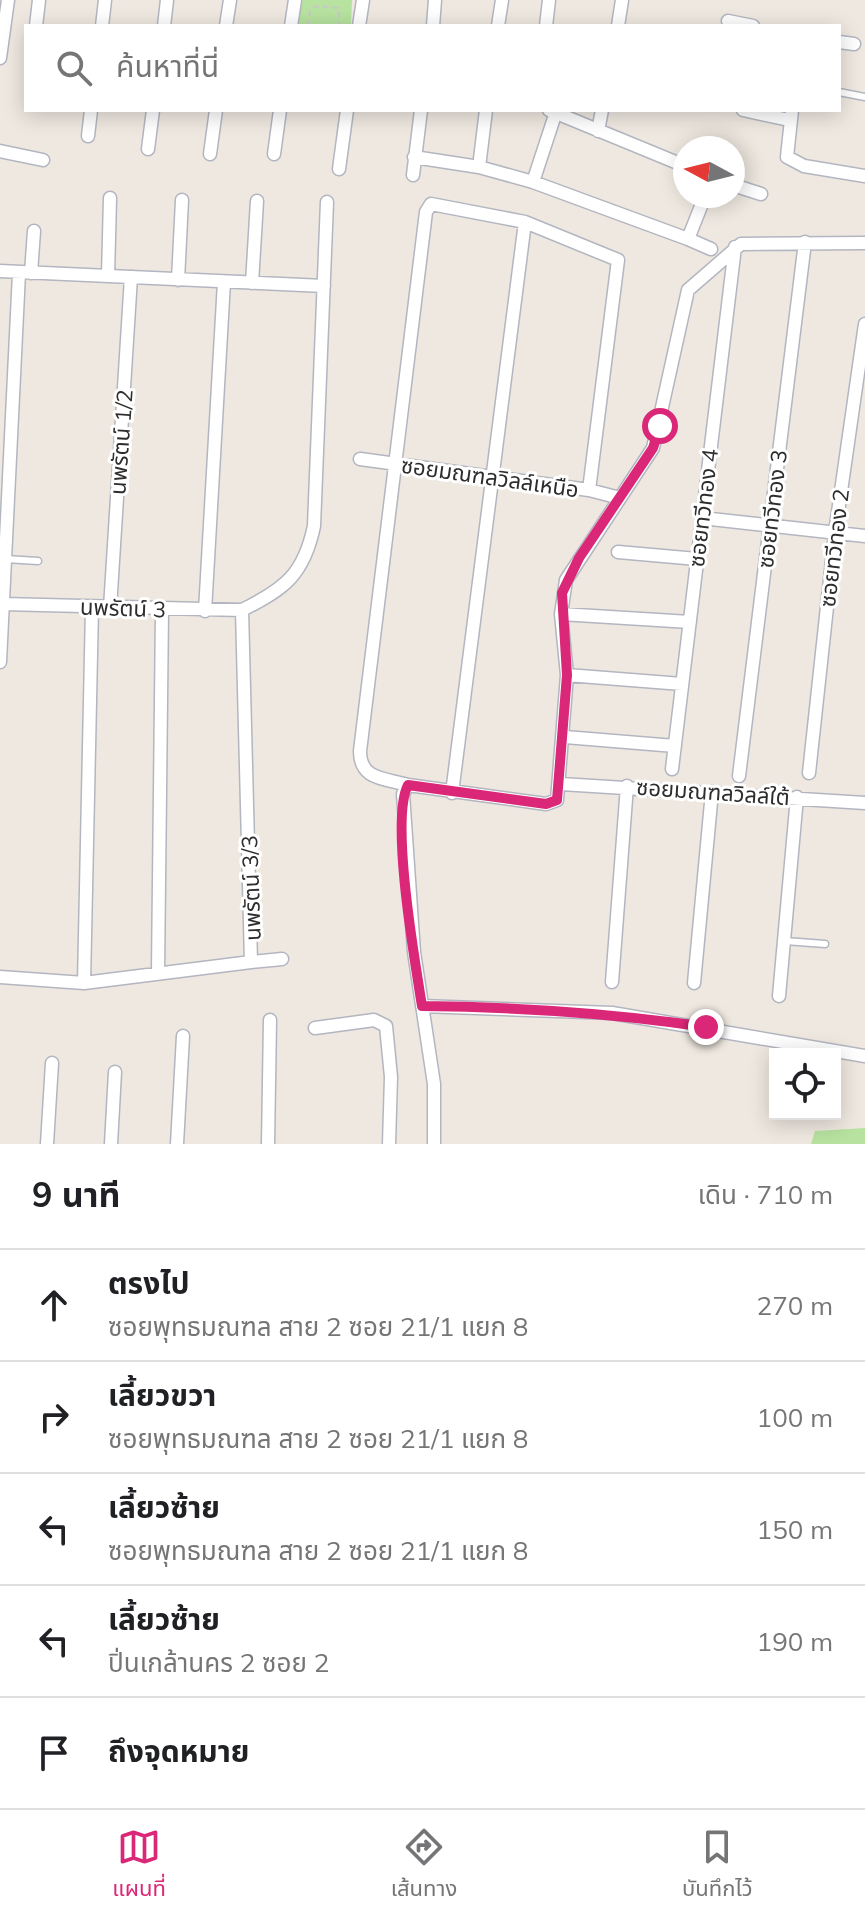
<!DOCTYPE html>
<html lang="th">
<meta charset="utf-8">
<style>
:root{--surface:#fff;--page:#f6f6f6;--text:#202124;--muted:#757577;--line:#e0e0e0;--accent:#db2777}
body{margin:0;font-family:Mulish,"Noto Sans Thai",sans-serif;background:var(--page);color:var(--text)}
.controls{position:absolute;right:24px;bottom:24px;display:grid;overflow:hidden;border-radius:0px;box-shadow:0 4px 20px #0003}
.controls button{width:72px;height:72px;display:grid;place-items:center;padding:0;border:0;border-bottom:2px solid var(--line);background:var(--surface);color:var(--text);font:40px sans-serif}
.compass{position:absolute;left:673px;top:136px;width:72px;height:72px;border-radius:50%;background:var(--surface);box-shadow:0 4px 20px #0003;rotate:277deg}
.stop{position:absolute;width:24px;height:24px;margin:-18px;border:6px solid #db2777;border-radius:50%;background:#fff}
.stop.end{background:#db2777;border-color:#fff;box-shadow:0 2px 8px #0008}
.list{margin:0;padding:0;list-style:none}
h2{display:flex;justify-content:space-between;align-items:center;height:104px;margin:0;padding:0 32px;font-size:34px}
h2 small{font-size:26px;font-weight:400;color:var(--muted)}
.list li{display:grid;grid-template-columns:52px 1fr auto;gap:24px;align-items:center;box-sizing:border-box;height:112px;padding:0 32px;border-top:2px solid var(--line)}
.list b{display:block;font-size:30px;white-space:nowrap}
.list p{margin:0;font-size:26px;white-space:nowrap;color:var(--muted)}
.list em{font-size:26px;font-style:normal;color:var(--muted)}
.icon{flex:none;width:44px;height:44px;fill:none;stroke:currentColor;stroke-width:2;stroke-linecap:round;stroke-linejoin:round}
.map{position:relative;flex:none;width:865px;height:1144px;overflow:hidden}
.search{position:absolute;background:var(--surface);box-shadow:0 4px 20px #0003;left:24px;right:24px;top:24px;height:88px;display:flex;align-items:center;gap:20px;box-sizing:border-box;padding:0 28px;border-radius:0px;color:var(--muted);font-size:30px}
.sheet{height:664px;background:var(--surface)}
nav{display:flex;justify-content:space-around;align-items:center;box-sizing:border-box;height:112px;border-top:2px solid var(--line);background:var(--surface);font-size:22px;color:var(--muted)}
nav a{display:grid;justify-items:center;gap:4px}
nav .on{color:var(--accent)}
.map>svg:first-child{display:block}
</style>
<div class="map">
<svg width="865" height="1144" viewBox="0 0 865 1144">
<rect width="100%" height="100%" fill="#eee8e0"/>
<!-- green -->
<path fill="#b7e29f" d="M301,0H352L351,26H297Z
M865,1128V1144H811L815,1131Z"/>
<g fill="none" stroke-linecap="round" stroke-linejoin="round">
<defs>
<path id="lane" d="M839,92L865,97
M5,559L38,561
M785,941L825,944"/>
<path id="street" d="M728,21L753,26
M36,26L39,0
M102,26L105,0
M164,26L167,0
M226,26L230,0
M291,26L295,0
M359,26L363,0
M433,26L435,0
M498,26L502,0
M546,26L549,0
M618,26L622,0
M839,42L854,44
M0,58L8,0
M549,110L685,166
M743,110L789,120
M792,110L787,157L804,166L865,176
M598,131L602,110
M88,136L91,110
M148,149L153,110
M0,151L43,160
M210,154L216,110
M274,154L280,110
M414,157L479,167L486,110
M479,167L533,182L688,239L705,196
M339,169L347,110
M413,175L421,110
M533,182L555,115
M733,185L761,194
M688,239L711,249
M0,271L324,286
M31,273L34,231
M108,276L110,198
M178,280L182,200
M252,283L257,201
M360,459L589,490L620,498
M702,518L865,536
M618,552L697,559
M3,604L242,610C285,589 304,574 314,526L327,202
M110,608L131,277
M205,611L224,282
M561,614L690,622
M0,662L19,273
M567,675L682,684
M565,737L675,746
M672,769L735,247
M809,773L835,533L865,324
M739,776L805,242
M561,784L865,803
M408,785C384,778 360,780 360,751L426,212L431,204L525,222L618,260L589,490
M452,793L525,222
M251,962L282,959
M158,972L162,610
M0,977L84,983L251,962L242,610
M612,982L627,786
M84,983L92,607
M694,983L712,792
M779,996L797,797
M422,1006L612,1013L865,1056
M315,1028L374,1020L386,1026L391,1077L389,1144
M47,1144L52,1063
M111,1144L115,1072
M177,1144L183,1036
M268,1144L270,1020
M434,1144V1084L414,952L403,794L408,785L546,804L557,800L567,675L561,614L566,580L653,448L688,290L741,244L865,243"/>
</defs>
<!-- lane casing -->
<use href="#lane" stroke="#b3b6c0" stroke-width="9"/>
<!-- street casing -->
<use href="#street" stroke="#b3b6c0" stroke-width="15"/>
<!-- path -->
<path stroke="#c8c8c8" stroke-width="2" stroke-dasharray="6 4" stroke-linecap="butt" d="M308,26L310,10L316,6L339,8V26"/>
<!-- lane -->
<use href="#lane" stroke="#fff" stroke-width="6"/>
<!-- street -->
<use href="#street" stroke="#fff" stroke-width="12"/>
</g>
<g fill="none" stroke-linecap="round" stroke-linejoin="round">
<!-- route -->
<path stroke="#db2777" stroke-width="10" d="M660,426L653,448L579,558L562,593L567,675L557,800L546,804L408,785C390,819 415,962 422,1006C518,1007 611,1013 706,1027"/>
</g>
<g text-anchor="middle" stroke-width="6" stroke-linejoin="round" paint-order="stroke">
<!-- street labels -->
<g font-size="22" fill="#2d2d2d" stroke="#fff">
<text transform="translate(121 442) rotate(-86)" y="8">นพรัตน์ 1/2</text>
<text transform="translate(490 477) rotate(8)" y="8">ซอยมณฑลวิลล์เหนือ</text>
<text transform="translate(703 508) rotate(-83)" y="8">ซอยทวีทอง 4</text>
<text transform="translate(772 509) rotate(-83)" y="8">ซอยทวีทอง 3</text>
<text transform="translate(834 548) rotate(-83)" y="8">ซอยทวีทอง 2</text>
<text transform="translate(123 608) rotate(2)" y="8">นพรัตน์ 3</text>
<text transform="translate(713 792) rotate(4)" y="8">ซอยมณฑลวิลล์ใต้</text>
<text transform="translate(251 888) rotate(-92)" y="8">นพรัตน์ 3/3</text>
</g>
</g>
</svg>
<div class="controls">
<button><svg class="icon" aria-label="locate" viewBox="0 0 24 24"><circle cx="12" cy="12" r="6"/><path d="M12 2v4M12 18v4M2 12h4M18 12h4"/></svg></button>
</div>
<svg class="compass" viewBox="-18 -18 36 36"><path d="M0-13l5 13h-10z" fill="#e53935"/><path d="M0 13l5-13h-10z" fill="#757577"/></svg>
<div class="stop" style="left:660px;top:426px"></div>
<div class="stop end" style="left:706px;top:1027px"></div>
<div class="search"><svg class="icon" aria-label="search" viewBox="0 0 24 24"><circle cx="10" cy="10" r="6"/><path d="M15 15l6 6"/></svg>ค้นหาที่นี่</div>
</div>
<section class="sheet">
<h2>9 นาที<small>เดิน · 710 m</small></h2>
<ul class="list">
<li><svg class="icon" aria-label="ahead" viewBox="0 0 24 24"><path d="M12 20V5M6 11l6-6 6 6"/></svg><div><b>ตรงไป</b><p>ซอยพุทธมณฑล สาย 2 ซอย 21/1 แยก 8</p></div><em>270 m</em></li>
<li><svg class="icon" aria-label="right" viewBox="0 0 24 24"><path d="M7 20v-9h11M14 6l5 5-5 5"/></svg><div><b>เลี้ยวขวา</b><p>ซอยพุทธมณฑล สาย 2 ซอย 21/1 แยก 8</p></div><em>100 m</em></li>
<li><svg class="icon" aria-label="left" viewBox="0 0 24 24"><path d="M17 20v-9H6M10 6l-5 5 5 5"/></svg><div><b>เลี้ยวซ้าย</b><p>ซอยพุทธมณฑล สาย 2 ซอย 21/1 แยก 8</p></div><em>150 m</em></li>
<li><svg class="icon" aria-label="left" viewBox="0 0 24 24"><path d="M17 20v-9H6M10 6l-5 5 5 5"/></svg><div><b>เลี้ยวซ้าย</b><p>ปิ่นเกล้านคร 2 ซอย 2</p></div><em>190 m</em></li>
<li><svg class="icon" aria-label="arrive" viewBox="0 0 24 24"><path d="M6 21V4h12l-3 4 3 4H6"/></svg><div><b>ถึงจุดหมาย</b></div></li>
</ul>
</section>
<nav>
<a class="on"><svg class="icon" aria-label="map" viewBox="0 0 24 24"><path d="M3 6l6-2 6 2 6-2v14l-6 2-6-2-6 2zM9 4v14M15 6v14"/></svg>แผนที่</a>
<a><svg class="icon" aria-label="directions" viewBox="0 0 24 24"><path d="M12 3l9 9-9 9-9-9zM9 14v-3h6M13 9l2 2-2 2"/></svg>เส้นทาง</a>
<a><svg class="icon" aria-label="saved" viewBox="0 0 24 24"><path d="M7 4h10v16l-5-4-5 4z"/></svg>บันทึกไว้</a>
</nav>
